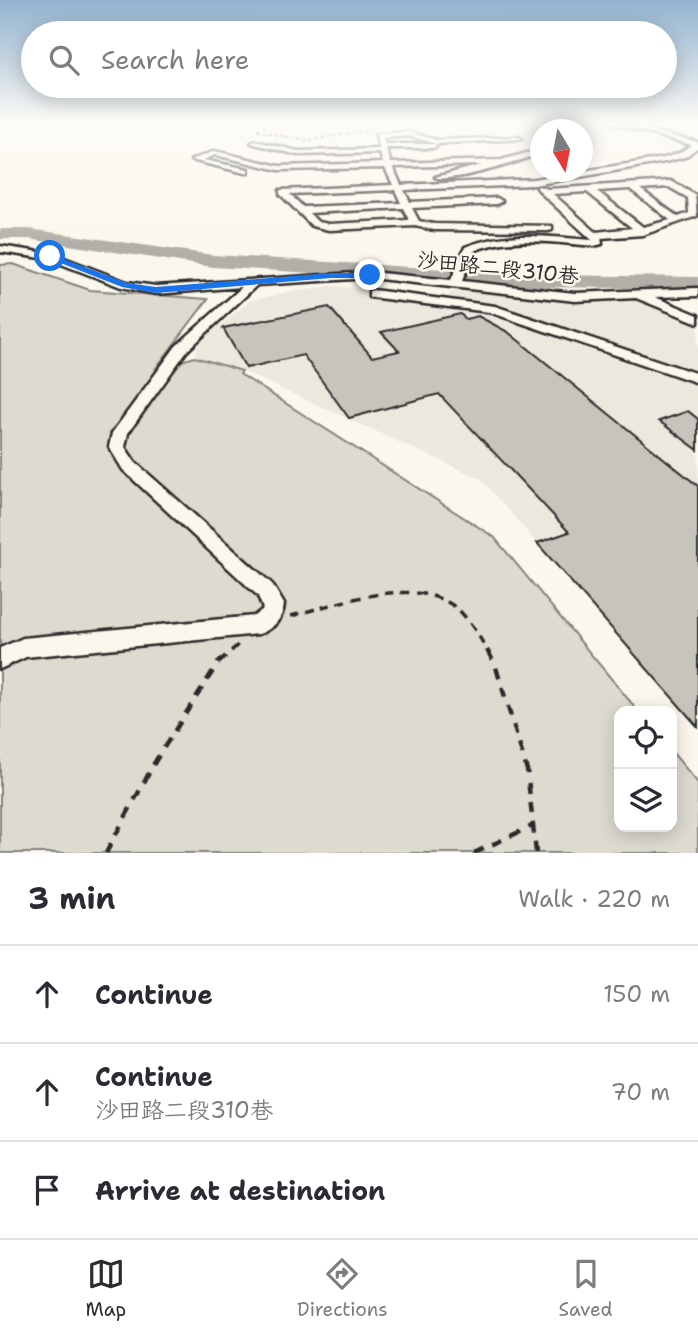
<!DOCTYPE html>
<meta charset="utf-8">
<style>
:root{--surface:#fff;--page:#f7f7f7;--text:#2b2b33;--muted:#7c7c81;--line:#e1e1e2;--accent:#2b2b2b}
body{margin:0;font-family:"Shantell Sans","LXGW WenKai TC",sans-serif;background:var(--page);color:var(--text)}
.controls{position:absolute;right:21px;bottom:21px;display:grid;overflow:hidden;border-radius:14px;box-shadow:0 4px 18px #0003}
.controls button{width:63px;height:63px;display:grid;place-items:center;padding:0;border:0;border-bottom:2px solid var(--line);background:var(--surface);color:var(--text);font:35px sans-serif}
.compass{position:absolute;left:530px;top:119px;width:63px;height:63px;border-radius:50%;background:var(--surface);box-shadow:0 4px 18px #0003;rotate:170deg}
.stop{position:absolute;width:21px;height:21px;margin:-16px;border:5px solid #1a73e8;border-radius:50%;background:#fff}
.stop.end{background:#1a73e8;border-color:#fff;box-shadow:0 2px 7px #0008}
.list{margin:0;padding:0;list-style:none}
h2{display:flex;justify-content:space-between;align-items:center;height:91px;margin:0;padding:0 28px;font-size:30px}
h2 small{font-size:23px;font-weight:400;color:var(--muted)}
.list li{display:grid;grid-template-columns:46px 1fr auto;gap:21px;align-items:center;box-sizing:border-box;height:98px;padding:0 28px;border-top:2px solid var(--line)}
.list b{display:block;font-size:26px;white-space:nowrap}
.list p{margin:0;font-size:23px;white-space:nowrap;color:var(--muted)}
.list em{font-size:23px;font-style:normal;color:var(--muted)}
.icon{flex:none;width:38px;height:38px;fill:none;stroke:currentColor;stroke-width:2;stroke-linecap:round;stroke-linejoin:round}
.map{position:relative;flex:none;width:698px;height:853px;overflow:hidden}
.search{position:absolute;background:var(--surface);box-shadow:0 4px 18px #0003;left:21px;right:21px;top:21px;height:77px;display:flex;align-items:center;gap:18px;box-sizing:border-box;padding:0 24px;border-radius:38px;color:var(--muted);font-size:26px}
.sheet{height:385px;background:var(--surface)}
nav{display:flex;justify-content:space-around;align-items:center;box-sizing:border-box;height:98px;border-top:2px solid var(--line);background:var(--surface);font-size:19px;color:var(--muted)}
nav a{display:grid;justify-items:center;gap:4px}
nav .on{color:var(--accent)}
.map>svg:first-child{display:block}
</style>
<div class="map">
<svg width="698" height="853" viewBox="0 0 698 853">
<rect width="100%" height="100%" fill="#fbf7ec"/>
<filter id="ink" filterUnits="userSpaceOnUse"><feTurbulence type="fractalNoise" baseFrequency=".0143" numOctaves="2"/><feDisplacementMap in="SourceGraphic" scale="14" xChannelSelector="R" yChannelSelector="G"/><feConvolveMatrix kernelMatrix="1 2 1 2 8 2 1 2 1" color-interpolation-filters="sRGB"/></filter>
<g filter="url(#ink)">
<!-- built -->
<path fill="#ebe8de" d="M330,286L449,296L453,289L544,299H642L698,322V727L481,479L242,371L195,357L199,342L250,301L299,289L302,291Z"/>
<!-- green -->
<path fill="#dddad0" stroke="#84827e" stroke-width="2" d="M13,264L90,290L208,299L156,368L195,357L242,371L240,374L494,537L638,711H619V827H672V752L698,783V853H0V265Z"/>
<g fill="none" stroke-linecap="round" stroke-linejoin="round">
<!-- river -->
<path fill="#b1afa7" fill-rule="evenodd" d="M0,229H29L213,255L543,275L698,277V289L543,287L213,267L29,239H0Z"/>
</g>
<!-- building -->
<path fill="#c7c4bc" stroke="#2b2b2b" stroke-width="2" d="M329,307L372,357L399,351L381,332L460,314L466,319L478,316L508,332L698,486V727L537,543L569,532L439,394L349,418L303,355L246,368L223,328Z
M688,411L698,419V450L659,421Z"/>
<g fill="none" stroke-linecap="round" stroke-linejoin="round">
<defs>
<path id="minor" d="M614,124H624L698,142V147L685,157L665,162L534,185L404,190L410,202L497,198L502,201L497,204L412,208L419,221L434,224L552,226V230L548,231L434,230L415,226L329,230L312,226L280,194V190L393,185L385,168L279,170L215,155L204,160L248,169V173H245L191,160L215,151L279,166L383,163L380,153L298,155L251,143L255,141L298,151L379,149L376,134L409,132L436,140L518,137L522,139L436,144L409,136L383,138L385,144H433L437,146L433,148H386L391,163L501,160L531,152L535,154C522,162 447,184 435,177L482,165L393,167L401,185L534,179L664,158L679,153L692,145ZM395,190L401,203L303,207L290,194ZM403,208L409,220L329,224L318,222L309,213Z
M671,181L695,195L697,216L643,235L601,238L602,244L594,246C554,243 512,235 474,251L462,281L575,293L698,288V296L655,297L698,315V323L636,298L575,301L370,278L257,285L186,352L128,433L125,447L135,462L272,584L284,604C283,619 273,629 259,634L45,655L26,657L0,669V648L23,638L254,616L263,609L258,596L123,470L109,447L112,433L176,346L242,287L156,294L121,287L48,259L0,252V246L54,254L127,282L156,286L370,272L451,280L465,247C507,230 548,237 592,240L542,194L537,188L538,186L548,189ZM669,187L688,198L689,213L678,217L640,189ZM630,189L670,220L643,227L597,191ZM587,192L632,228L596,232L553,194Z
M373,290L495,306L698,374V383L489,312L369,297V291Z"/>
</defs>
<!-- minor casing -->
<use href="#minor" stroke="#2b2b2b" stroke-width="5"/>
<!-- path-far2 -->
<path stroke="#2b2b2b" stroke-width="2" stroke-dasharray="3.5 2.5" stroke-linecap="butt" d="M90,124H127
M272,124L256,130L307,141L371,129"/>
<!-- path-far1 -->
<path stroke="#2b2b2b" stroke-width="3.5" stroke-dasharray="9 7" stroke-linecap="butt" d="M291,616C337,604 412,575 455,607C469,618 479,637 488,651
M231,651L240,643"/>
<!-- path -->
<path stroke="#2b2b2b" stroke-width="4.5" stroke-dasharray="11 9" stroke-linecap="butt" d="M487,650L495,664L527,770L536,853
M106,853L156,760L218,663L233,650
M474,853L532,826"/>
<!-- minor -->
<use href="#minor" fill="#fbf7ec" fill-rule="evenodd"/>
</g>
</g>
<!-- sky -->
<linearGradient id="sky" x2="0" y2="1"><stop stop-color="#92b2ce"/><stop offset="0.51" stop-color="#fdfbf6"/><stop offset="1" stop-color="#fdfbf6" stop-opacity="0"/></linearGradient>
<rect width="698" height="243" fill="url(#sky)"/>
<!-- route -->
<path fill="#1a73e8" d="M50,254L127,283L156,287L331,273H370L374,275L370,278H331L156,293L122,287L48,258Z"/>
<g text-anchor="middle" stroke-width="5" stroke-linejoin="round" paint-order="stroke">
<!-- far-street labels -->
<g font-size="21" fill="#2b2b2b" stroke="#fbf7ec">
<text transform="translate(498 268) rotate(6)" y="7">沙田路二段310巷</text>
</g>
</g>
</svg>
<div class="controls">
<button><svg class="icon" aria-label="locate" viewBox="0 0 24 24"><circle cx="12" cy="12" r="6"/><path d="M12 2v4M12 18v4M2 12h4M18 12h4"/></svg></button>
<button><svg class="icon" aria-label="layers" viewBox="0 0 24 24"><path d="M12 4l9 5-9 5-9-5zM3 14l9 5 9-5"/></svg></button>
</div>
<svg class="compass" viewBox="-18 -18 36 36"><path d="M0-13l5 13h-10z" fill="#e53935"/><path d="M0 13l5-13h-10z" fill="#7c7c81"/></svg>
<div class="stop" style="left:50px;top:256px"></div>
<div class="stop end" style="left:370px;top:275px"></div>
<div class="search"><svg class="icon" aria-label="search" viewBox="0 0 24 24"><circle cx="10" cy="10" r="6"/><path d="M15 15l6 6"/></svg>Search here</div>
</div>
<section class="sheet">
<h2>3 min<small>Walk · 220 m</small></h2>
<ul class="list">
<li><svg class="icon" aria-label="ahead" viewBox="0 0 24 24"><path d="M12 20V5M6 11l6-6 6 6"/></svg><div><b>Continue</b></div><em>150 m</em></li>
<li><svg class="icon" aria-label="ahead" viewBox="0 0 24 24"><path d="M12 20V5M6 11l6-6 6 6"/></svg><div><b>Continue</b><p>沙田路二段310巷</p></div><em>70 m</em></li>
<li><svg class="icon" aria-label="arrive" viewBox="0 0 24 24"><path d="M6 21V4h12l-3 4 3 4H6"/></svg><div><b>Arrive at destination</b></div></li>
</ul>
</section>
<nav>
<a class="on"><svg class="icon" aria-label="map" viewBox="0 0 24 24"><path d="M3 6l6-2 6 2 6-2v14l-6 2-6-2-6 2zM9 4v14M15 6v14"/></svg>Map</a>
<a><svg class="icon" aria-label="directions" viewBox="0 0 24 24"><path d="M12 3l9 9-9 9-9-9zM9 14v-3h6M13 9l2 2-2 2"/></svg>Directions</a>
<a><svg class="icon" aria-label="saved" viewBox="0 0 24 24"><path d="M7 4h10v16l-5-4-5 4z"/></svg>Saved</a>
</nav>
